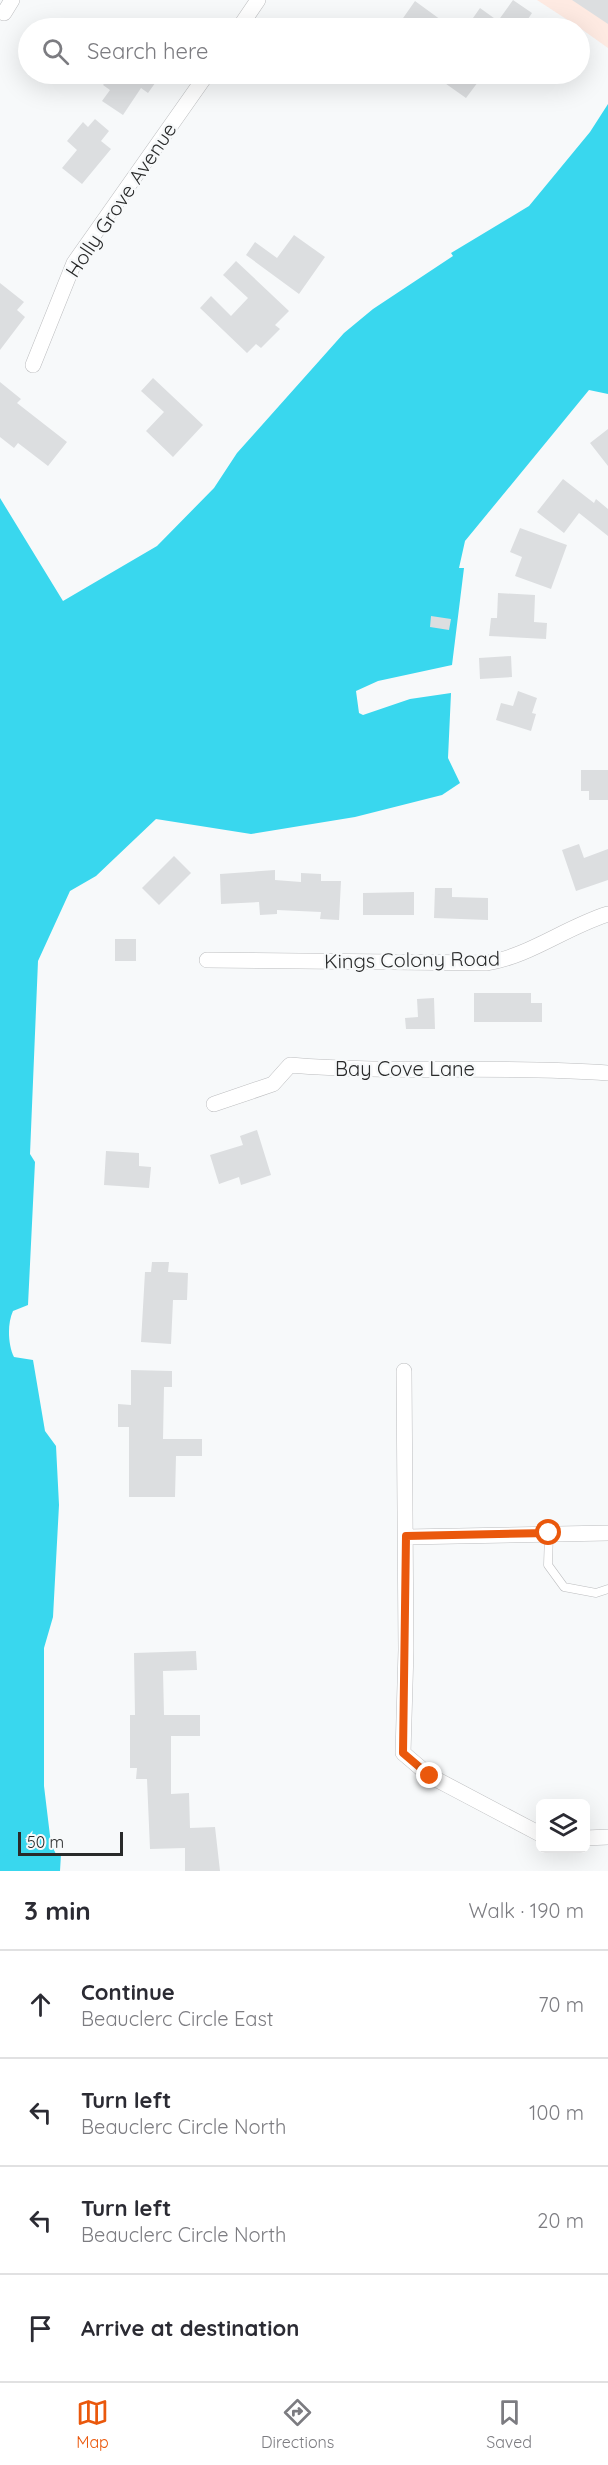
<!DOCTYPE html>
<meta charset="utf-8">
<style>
:root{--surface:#fff;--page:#f2f2f3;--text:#2b2b33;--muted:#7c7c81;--line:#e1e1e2;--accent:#ea580c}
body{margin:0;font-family:Quicksand,sans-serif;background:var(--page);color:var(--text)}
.controls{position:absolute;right:18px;bottom:18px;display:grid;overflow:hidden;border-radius:9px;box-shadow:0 6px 24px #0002}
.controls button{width:54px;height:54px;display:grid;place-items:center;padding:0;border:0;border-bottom:2px solid var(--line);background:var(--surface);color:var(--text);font:30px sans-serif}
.scale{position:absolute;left:18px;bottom:15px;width:105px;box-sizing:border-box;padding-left:6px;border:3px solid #292a2a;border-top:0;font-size:16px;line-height:21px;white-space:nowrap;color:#292a2a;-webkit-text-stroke:4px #f7f9fa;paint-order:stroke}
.stop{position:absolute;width:18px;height:18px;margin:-14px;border:4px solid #ea580c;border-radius:50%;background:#fff}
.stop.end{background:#ea580c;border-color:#fff;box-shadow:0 2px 6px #0008}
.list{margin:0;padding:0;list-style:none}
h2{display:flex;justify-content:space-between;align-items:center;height:78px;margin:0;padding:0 24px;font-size:26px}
h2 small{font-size:20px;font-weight:400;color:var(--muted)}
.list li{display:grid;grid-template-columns:39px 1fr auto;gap:18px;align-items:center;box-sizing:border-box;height:108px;padding:0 24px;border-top:2px solid var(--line)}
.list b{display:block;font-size:22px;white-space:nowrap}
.list p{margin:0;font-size:20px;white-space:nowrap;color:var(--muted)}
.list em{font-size:20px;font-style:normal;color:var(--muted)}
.icon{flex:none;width:33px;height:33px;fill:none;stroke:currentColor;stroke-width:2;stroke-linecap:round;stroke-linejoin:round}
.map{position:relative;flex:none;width:608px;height:1871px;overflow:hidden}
.search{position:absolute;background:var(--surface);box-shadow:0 6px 24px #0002;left:18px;right:18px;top:18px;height:66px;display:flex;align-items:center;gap:15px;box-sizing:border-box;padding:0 21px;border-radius:33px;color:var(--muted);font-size:22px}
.sheet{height:510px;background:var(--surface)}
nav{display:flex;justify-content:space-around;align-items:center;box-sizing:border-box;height:84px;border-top:2px solid var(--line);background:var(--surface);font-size:16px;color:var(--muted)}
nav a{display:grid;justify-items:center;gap:3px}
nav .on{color:var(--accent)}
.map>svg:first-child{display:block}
</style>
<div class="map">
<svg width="608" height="1871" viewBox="0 0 608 1871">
<rect width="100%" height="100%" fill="#f7f9fa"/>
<!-- commercial -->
<path fill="#feeae2" d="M537,0H608V48L580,28Z"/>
<!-- water -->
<path fill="#39d7ee" d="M608,104V394L589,390L465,541L459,568H464L452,665L378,681L356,691L359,713L363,715L410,699L451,693L448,758L460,783L442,795L355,817L251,834L156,819L96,876L70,891L38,961L30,1154L35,1162L28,1305L13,1311C7,1324 8,1345 14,1357L33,1360L45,1431L56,1446L59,1505L53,1617L44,1648V1786L51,1844L56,1854H61L60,1871H0V498L63,601L157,546L214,488L237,453L344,333L373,309L453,256L451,253L529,206L590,132Z"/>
<!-- building -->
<path fill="#dcdee0" d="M513,0L532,13L528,19L543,28H466L480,8L498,21Z
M572,0H608V24Z
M415,1L452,28H412L401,21Z
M112,74H121L131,80L136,74H150L158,79L148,93L141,88L123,115L102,101L110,90L103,85Z
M432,74H484L466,98Z
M95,119L109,131L101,141L111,149L82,184L62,168L77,150L67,141L83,122L88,127Z
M294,235L325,257L299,294L246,255L255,242L277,258Z
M236,261L289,311L275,325L280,329L261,348L256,344L247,353L200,308L211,296L231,316L248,298L223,275Z
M0,283L24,302L17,310L25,317L0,350Z
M153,378L203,425L173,457L146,431L164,412L141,391Z
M0,382L21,399L17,403L67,442L48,466L18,443L14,448L0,437Z
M608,429V466L590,443Z
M563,479L594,503L596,499L608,509V536L579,513L564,533L537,512Z
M520,528L567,545L551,589L515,576L522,557L510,552Z
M498,593L535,595L534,622L547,623L546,639L489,636L491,618H497Z
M431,616L451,619L449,630L430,627Z
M511,656L512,677L480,679L479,658Z
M518,691L537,698L532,713L536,714L531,731L496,720L501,703L513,706Z
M581,770H608V800H589V791H581Z
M579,844L584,858L608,849V880L576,891L562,850Z
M174,856L191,873L159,905L142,888Z
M275,870V880L301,882V873L321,874V881H341L339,920L320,919L321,912L277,910V914L260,915L259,902L221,904L220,874Z
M435,888H452V897L488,898V920L434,918Z
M414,892V915H363V893Z
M115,939H136V961H115Z
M474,993H531V1003H542V1022H474Z
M434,998L435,1029H406L405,1018L418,1017L417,999Z
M257,1130L271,1175L241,1185L239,1177L219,1184L210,1155L243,1145L240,1136Z
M106,1151L139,1153V1166L151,1167L149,1188L104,1185Z
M152,1262H169L168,1272L188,1273L187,1300H173L171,1344L141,1342L145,1272H151Z
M131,1370L172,1371V1387H164L163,1439H202V1456H176L175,1497H129V1427H118V1404L131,1405Z
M196,1651L197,1670L163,1671L164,1715H200V1736H171V1794L189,1793L190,1828L215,1827L220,1871H185V1848L150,1849L147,1779H136L137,1768H130V1715H135L134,1653Z"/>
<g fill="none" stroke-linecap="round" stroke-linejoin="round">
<defs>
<path id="service" d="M549,1533L548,1565L564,1587L596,1593L608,1589"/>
<path id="minor" d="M4,13L12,0
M239,28L258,0
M33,365L74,263L207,74
M207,960L486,963C528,957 566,927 608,914
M214,1104L273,1084L290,1065C396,1074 502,1065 608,1073
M404,1371L406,1650L403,1753L430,1776L540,1834
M406,1537L608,1533
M586,1838L608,1837"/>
</defs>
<!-- service casing -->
<use href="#service" stroke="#bcbdbf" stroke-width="9"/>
<!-- minor casing -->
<use href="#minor" stroke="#bcbdbf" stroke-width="16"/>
<!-- service -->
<use href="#service" stroke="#fff" stroke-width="8"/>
<!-- minor -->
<use href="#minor" stroke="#fff" stroke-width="15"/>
</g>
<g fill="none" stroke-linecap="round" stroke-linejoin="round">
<!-- route -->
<path stroke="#ea580c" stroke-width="8" d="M430,1776L403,1753L406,1536L549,1533"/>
</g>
<g text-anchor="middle" stroke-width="5" stroke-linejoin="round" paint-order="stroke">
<!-- street labels -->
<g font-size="20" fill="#292a2a" stroke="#f7f9fa">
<text transform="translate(121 200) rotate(-56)" y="7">Holly Grove Avenue</text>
<text transform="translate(412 960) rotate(-1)" y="7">Kings Colony Road</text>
<text x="405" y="1076">Bay Cove Lane</text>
</g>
</g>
</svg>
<div class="controls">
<button><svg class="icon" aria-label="layers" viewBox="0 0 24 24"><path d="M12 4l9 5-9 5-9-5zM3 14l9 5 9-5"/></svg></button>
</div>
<div class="scale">50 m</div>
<div class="stop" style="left:549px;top:1533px"></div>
<div class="stop end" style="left:430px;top:1776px"></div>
<div class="search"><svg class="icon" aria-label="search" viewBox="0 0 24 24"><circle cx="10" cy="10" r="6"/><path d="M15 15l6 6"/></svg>Search here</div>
</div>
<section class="sheet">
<h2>3 min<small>Walk · 190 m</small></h2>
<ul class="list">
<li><svg class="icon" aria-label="ahead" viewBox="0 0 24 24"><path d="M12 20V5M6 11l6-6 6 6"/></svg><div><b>Continue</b><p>Beauclerc Circle East</p></div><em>70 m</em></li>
<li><svg class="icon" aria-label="left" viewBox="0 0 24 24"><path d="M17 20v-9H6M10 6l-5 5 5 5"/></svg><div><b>Turn left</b><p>Beauclerc Circle North</p></div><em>100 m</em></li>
<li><svg class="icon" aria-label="left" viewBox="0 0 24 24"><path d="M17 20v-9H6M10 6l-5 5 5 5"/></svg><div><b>Turn left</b><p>Beauclerc Circle North</p></div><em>20 m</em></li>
<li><svg class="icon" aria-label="arrive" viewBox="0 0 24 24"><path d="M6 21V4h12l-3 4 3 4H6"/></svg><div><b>Arrive at destination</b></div></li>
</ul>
</section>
<nav>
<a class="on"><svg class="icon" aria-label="map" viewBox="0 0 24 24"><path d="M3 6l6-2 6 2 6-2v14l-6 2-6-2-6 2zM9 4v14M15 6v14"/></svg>Map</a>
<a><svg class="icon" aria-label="directions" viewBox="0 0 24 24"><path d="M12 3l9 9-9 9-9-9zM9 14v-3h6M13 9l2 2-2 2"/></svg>Directions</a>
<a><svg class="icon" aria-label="saved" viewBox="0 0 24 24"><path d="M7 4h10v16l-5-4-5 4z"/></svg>Saved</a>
</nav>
